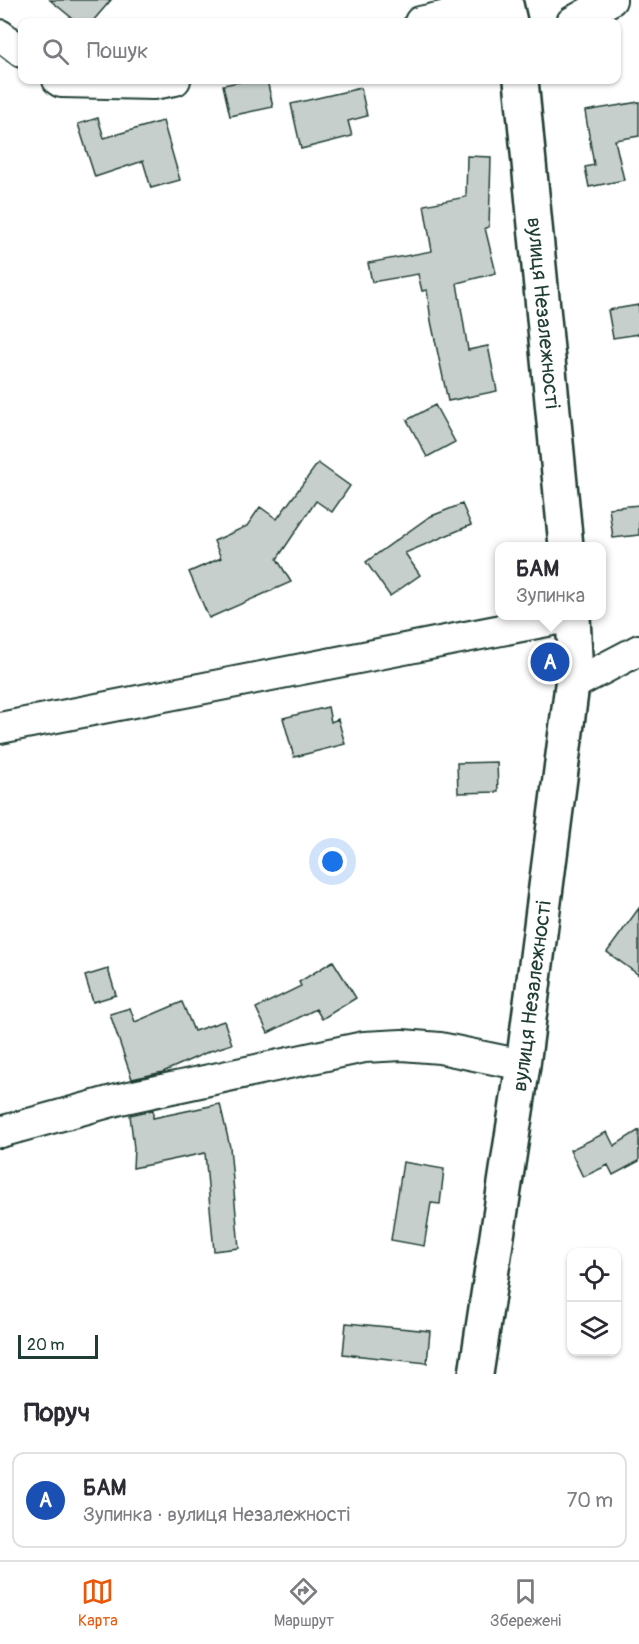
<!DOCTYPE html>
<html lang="uk">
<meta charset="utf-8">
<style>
:root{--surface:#fff;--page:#f7f7f7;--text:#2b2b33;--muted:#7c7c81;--line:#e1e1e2;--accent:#ea580c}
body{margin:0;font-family:Pangolin,sans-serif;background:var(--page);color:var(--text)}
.controls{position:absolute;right:18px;bottom:18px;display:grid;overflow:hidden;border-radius:12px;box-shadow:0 2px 4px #0004}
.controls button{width:54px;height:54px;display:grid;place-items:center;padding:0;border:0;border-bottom:2px solid var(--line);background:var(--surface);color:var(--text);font:30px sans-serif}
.scale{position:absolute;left:18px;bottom:15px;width:80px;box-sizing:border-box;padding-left:6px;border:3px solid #1f3d34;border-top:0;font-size:16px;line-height:21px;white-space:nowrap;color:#1f3d34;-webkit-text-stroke:4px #fff;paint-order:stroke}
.you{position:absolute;left:333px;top:862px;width:21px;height:21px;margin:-15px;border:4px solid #fff;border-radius:50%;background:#1a73e8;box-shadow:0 0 0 9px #1a73e833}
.badge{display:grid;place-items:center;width:39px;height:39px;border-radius:50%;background:var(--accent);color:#fff;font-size:20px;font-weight:700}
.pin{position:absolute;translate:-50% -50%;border:3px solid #fff;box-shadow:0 2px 6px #0006}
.popup{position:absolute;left:495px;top:542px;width:111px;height:78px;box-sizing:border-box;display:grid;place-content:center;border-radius:12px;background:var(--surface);filter:drop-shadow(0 2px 4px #0005);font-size:20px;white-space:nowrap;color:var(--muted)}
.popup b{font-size:22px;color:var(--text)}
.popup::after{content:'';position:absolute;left:50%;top:100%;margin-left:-12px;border:12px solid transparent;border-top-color:var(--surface)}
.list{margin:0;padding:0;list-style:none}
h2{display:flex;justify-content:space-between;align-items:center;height:78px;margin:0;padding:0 24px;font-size:26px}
h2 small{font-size:20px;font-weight:400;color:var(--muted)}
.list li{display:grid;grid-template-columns:39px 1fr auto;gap:18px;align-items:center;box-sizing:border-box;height:96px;margin:0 12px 12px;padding:0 12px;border:2px solid var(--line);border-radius:12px}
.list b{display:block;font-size:22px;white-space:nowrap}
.list p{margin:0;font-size:20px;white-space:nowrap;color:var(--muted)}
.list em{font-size:20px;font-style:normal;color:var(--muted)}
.icon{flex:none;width:33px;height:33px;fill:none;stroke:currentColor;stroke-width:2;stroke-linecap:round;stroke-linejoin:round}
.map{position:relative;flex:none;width:639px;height:1374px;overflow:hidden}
.search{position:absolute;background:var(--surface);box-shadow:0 2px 4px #0004;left:18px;right:18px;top:18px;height:66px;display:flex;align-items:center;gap:15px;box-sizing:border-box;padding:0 21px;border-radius:12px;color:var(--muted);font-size:22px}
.sheet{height:186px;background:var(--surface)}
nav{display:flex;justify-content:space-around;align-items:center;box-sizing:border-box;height:84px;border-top:2px solid var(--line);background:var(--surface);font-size:16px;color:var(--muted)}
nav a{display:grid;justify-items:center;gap:3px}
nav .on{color:var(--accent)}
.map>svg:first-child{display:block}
</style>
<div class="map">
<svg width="639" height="1374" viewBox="0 0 639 1374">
<rect width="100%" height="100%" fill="#fff"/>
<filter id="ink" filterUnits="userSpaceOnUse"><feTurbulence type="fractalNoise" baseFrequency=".0167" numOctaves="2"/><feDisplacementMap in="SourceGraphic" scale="12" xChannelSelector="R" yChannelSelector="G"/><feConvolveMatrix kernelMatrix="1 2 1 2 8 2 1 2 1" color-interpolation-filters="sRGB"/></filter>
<g filter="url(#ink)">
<!-- building -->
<path fill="#c7cfcc" stroke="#1f3d34" stroke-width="1.5" d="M50,0H111L92,22H77Z
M249,80H267L273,107L230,116L223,85Z
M361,88L367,116L348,121L352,136L301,149L291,104Z
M639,102V136L615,140L624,180L589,187L585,167L594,165L585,111Z
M98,118L104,138L163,121L180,180L151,188L143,161L95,177L78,124Z
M467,156L491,157L489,227L485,228L496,273L457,283L468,350L488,346L497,391L448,401L431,321L427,290L422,291L418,274L372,282L368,263L432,251L424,205L466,197Z
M639,305V334L613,338L608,310Z
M435,405L455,442L427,457L407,420Z
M318,463L350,486L332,512L316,501L277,559L291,582L209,618L189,572L221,558L214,541L247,526L260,507L277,519Z
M462,504L471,525L405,553L420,575L390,596L366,562L429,517Z
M639,505V535L613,538L609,508Z
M328,707L331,722L338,719L345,744L294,757L283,718Z
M497,762L498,792L458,793L457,763Z
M639,908V975L607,952Z
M333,961L356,998L322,1019L316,1009L268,1033L256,1008L301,986L299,982Z
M108,969L116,995L93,1002L85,976Z
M182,1002L194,1031L224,1021L232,1044L210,1051L163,1072L132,1079L110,1014L130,1008L135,1022Z
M220,1104L230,1147L239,1248L214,1251L205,1153L133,1168L134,1148L130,1115L153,1110V1118Z
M639,1130V1161L613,1175L608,1165L583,1177L570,1150L607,1132L614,1146Z
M403,1162L444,1169L440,1204L431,1203L424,1246L391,1240Z
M346,1323L430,1331L427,1363L343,1354Z"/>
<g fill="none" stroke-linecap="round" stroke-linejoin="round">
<defs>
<path id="street" d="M420,22L505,3
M572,22L611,0
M0,35L22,52
M58,80L61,82L154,84L175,80
M572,685L639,650
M0,728L573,616
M0,1132L120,1099L364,1047L402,1045L440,1048L523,1065"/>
<g id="secondary">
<path d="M505,0L510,22"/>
<path id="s1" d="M521,80L566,546"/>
<path id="s2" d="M476,1374L523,1065L572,685L575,656L573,616"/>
</g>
</defs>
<!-- street casing -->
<use href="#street" stroke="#1f3d34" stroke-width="34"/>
<!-- secondary casing -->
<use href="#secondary" stroke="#1f3d34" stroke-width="38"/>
<!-- street -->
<use href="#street" stroke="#fff" stroke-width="30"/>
<!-- secondary -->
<use href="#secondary" stroke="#fff" stroke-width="33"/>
</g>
</g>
<g text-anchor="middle" stroke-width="6" stroke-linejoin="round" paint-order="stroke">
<!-- street labels -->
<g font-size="21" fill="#1f3d34" stroke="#fff">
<text dy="7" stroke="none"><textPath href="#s1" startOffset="234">вулиця Незалежності</textPath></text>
<text dy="7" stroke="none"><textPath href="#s2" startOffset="382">вулиця Незалежності</textPath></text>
</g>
</g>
</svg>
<div class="controls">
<button><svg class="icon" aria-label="locate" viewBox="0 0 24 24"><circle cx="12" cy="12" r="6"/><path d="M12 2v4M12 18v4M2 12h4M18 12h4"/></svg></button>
<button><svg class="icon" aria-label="layers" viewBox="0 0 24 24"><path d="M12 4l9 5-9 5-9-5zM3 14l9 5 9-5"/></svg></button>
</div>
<div class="scale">20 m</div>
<div class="you"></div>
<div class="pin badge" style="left:550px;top:662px;background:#1a4fb4">A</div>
<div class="popup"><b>БАМ</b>Зупинка</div>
<div class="search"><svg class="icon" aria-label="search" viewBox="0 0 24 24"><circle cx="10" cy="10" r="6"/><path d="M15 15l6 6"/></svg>Пошук</div>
</div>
<section class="sheet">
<h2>Поруч<small></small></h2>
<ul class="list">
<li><span class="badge" style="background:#1a4fb4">A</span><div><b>БАМ</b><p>Зупинка · вулиця Незалежності</p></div><em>70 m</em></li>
</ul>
</section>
<nav>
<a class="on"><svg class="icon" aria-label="map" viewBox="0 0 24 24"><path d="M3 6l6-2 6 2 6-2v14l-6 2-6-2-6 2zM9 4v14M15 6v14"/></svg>Карта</a>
<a><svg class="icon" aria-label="directions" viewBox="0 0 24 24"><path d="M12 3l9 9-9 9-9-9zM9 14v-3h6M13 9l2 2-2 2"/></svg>Маршрут</a>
<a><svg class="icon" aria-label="saved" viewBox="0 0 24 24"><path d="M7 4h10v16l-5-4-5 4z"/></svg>Збережені</a>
</nav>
